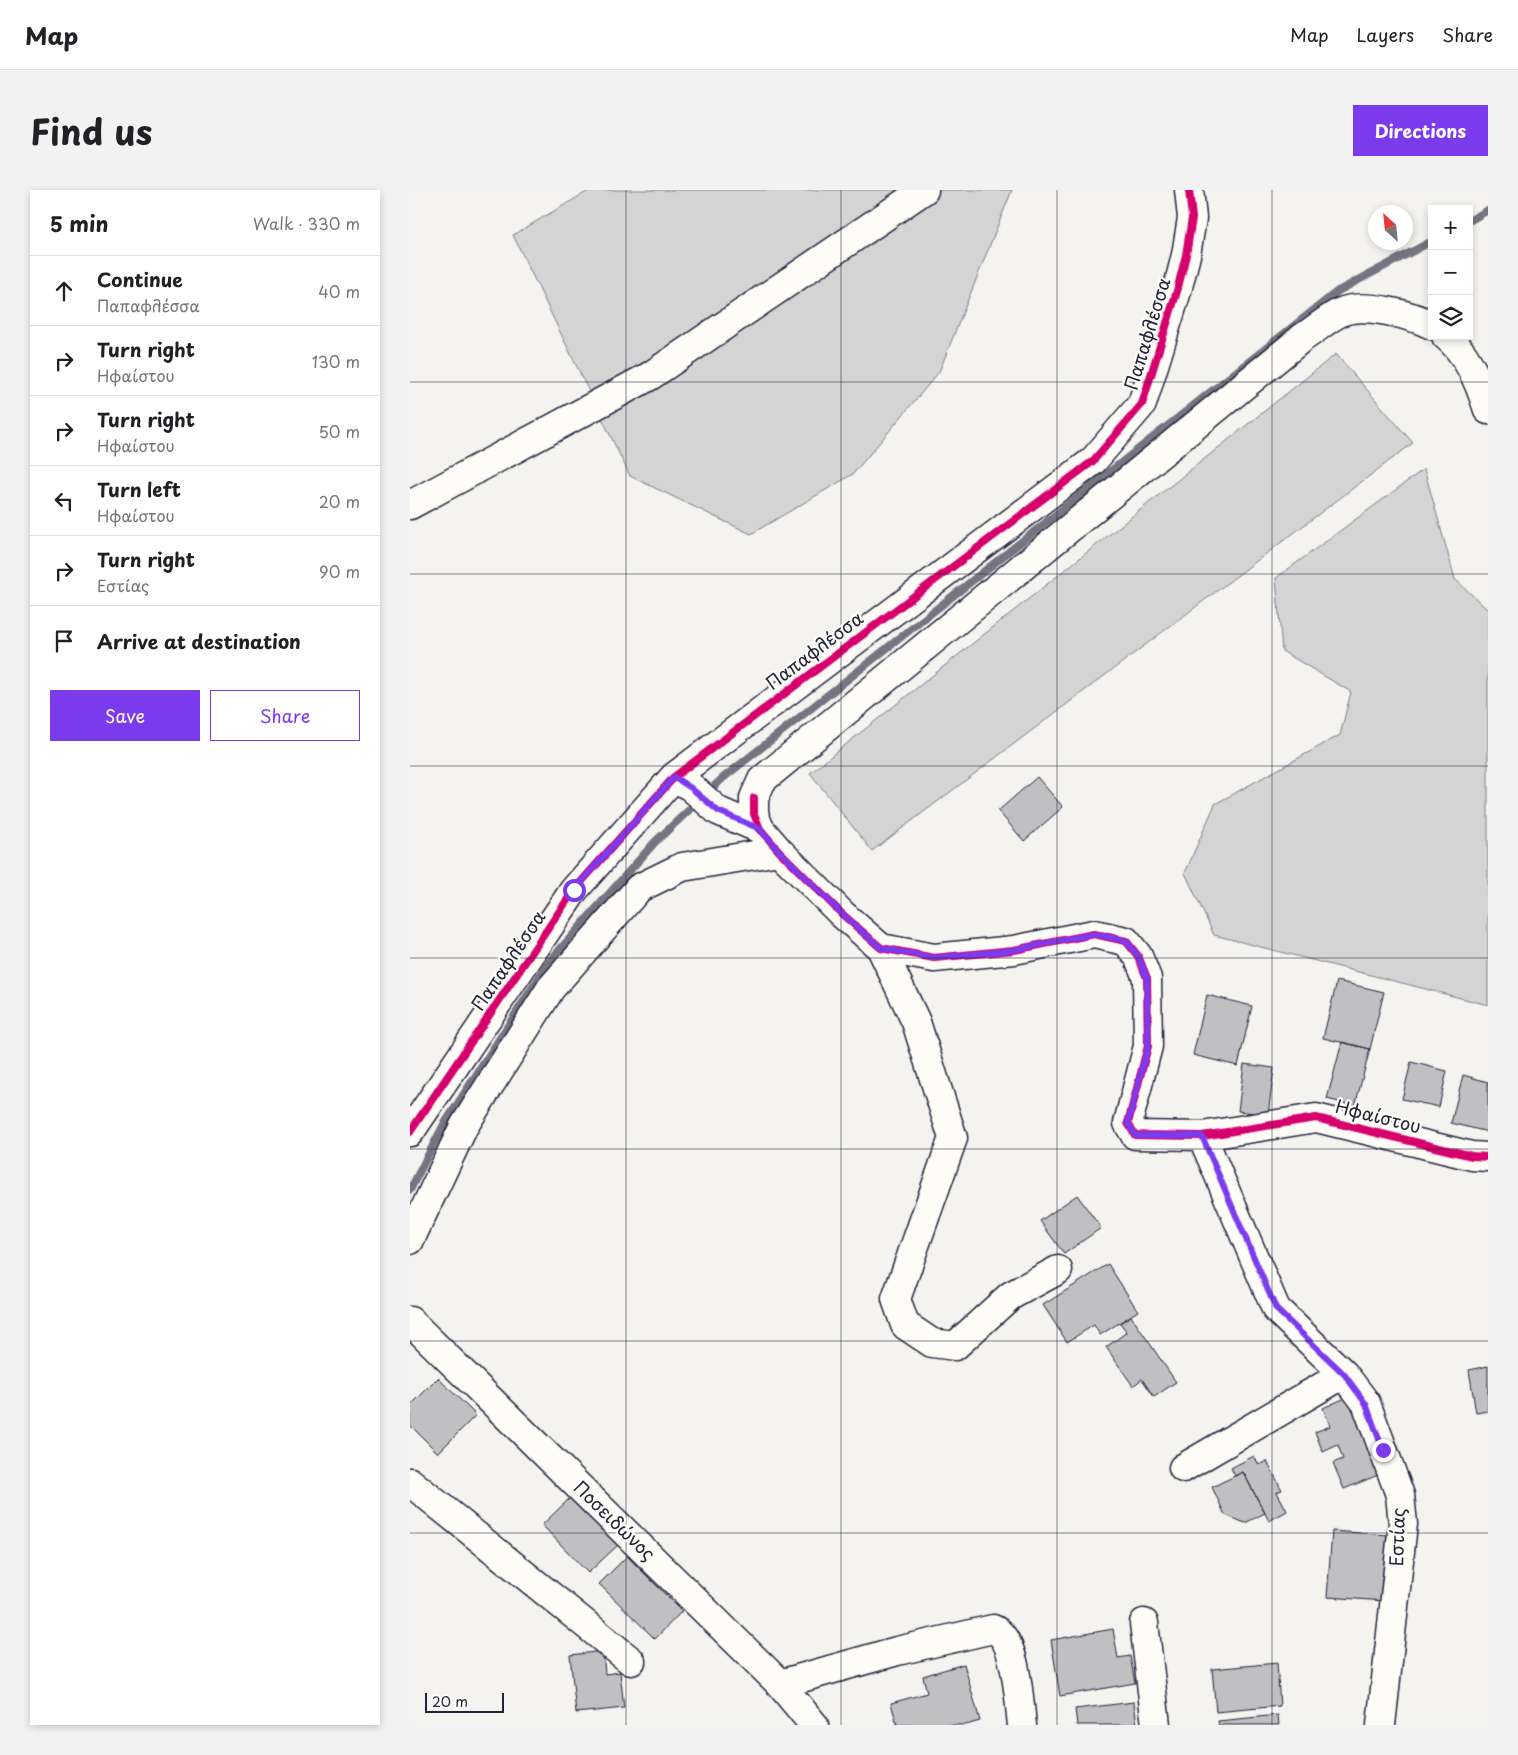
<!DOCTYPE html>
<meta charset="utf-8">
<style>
:root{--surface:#fff;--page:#f2f2f2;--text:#202124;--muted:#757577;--line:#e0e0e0;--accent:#7c3aed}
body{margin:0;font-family:"Playpen Sans",sans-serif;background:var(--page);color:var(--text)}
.controls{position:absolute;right:15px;top:15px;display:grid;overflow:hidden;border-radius:0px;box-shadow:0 2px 8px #0003}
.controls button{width:45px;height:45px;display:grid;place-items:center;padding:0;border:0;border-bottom:1px solid var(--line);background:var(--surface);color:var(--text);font:25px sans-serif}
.compass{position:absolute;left:958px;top:15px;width:45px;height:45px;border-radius:50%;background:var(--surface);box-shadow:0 2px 8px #0003;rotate:333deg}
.scale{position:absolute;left:15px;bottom:12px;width:79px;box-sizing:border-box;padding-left:5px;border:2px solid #22223b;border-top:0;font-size:14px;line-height:18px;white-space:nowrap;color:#22223b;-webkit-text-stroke:4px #fdfcf7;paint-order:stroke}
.stop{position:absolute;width:15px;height:15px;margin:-11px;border:4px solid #7c3aed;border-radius:50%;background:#fff}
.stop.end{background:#7c3aed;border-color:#fff;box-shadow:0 1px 5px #0008}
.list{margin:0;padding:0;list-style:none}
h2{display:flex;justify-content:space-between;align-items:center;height:65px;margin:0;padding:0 20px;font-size:21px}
h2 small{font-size:16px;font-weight:400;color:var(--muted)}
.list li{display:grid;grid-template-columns:32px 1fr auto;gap:15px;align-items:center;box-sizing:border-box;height:70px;padding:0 20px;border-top:1px solid var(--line)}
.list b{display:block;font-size:19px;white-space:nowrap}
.list p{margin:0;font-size:16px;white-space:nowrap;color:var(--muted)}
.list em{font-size:16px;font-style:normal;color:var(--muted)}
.actions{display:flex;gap:10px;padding:15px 20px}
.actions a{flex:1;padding:11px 0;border:1px solid var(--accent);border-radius:0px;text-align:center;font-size:18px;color:var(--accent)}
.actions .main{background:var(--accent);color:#fff}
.icon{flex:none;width:28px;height:28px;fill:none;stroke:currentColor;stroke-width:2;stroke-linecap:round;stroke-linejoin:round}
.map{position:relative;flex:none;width:1078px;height:1535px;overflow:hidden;border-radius:0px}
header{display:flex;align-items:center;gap:30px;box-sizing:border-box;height:70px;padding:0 25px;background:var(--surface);border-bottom:1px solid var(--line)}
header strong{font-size:24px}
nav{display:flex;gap:28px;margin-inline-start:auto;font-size:18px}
.intro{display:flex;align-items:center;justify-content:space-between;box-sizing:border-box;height:120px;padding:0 30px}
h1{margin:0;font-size:35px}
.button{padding:12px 22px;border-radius:0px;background:var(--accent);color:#fff;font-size:18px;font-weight:700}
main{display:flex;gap:30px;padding:0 30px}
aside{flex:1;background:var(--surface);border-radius:0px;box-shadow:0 2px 8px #0003}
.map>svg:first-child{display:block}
</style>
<header>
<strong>Map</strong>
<nav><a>Map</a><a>Layers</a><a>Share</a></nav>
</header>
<div class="intro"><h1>Find us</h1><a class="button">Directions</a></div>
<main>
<aside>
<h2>5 min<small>Walk · 330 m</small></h2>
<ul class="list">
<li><svg class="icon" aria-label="ahead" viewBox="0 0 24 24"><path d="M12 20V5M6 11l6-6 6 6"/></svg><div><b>Continue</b><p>Παπαφλέσσα</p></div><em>40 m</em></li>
<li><svg class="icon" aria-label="right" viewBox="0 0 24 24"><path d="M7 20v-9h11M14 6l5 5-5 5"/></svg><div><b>Turn right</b><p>Ηφαίστου</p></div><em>130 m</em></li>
<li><svg class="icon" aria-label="right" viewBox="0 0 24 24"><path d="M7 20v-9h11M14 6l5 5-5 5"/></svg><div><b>Turn right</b><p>Ηφαίστου</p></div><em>50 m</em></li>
<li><svg class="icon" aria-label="left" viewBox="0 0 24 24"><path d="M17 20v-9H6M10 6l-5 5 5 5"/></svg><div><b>Turn left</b><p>Ηφαίστου</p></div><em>20 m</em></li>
<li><svg class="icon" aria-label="right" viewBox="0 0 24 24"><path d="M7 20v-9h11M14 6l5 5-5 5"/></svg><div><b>Turn right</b><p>Εστίας</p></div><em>90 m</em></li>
<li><svg class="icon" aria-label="arrive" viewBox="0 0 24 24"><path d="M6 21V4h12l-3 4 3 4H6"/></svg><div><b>Arrive at destination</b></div></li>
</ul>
<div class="actions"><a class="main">Save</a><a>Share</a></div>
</aside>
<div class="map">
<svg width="1078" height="1535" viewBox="0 0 1078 1535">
<rect width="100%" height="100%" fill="#f4f3ef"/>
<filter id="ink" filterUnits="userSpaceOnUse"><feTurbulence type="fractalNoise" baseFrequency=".02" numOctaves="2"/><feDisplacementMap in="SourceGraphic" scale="10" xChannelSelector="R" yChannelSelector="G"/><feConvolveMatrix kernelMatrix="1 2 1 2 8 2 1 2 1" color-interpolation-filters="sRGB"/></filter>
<g filter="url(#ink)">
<!-- green -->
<path fill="#d5d4d5" stroke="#7c7b88" d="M180,0H602L529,182L443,284L341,344L220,286L103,45Z
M926,164L1003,253L462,661L400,583Z
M1014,279L1045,389L1078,420V815L804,745L775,683L805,614L930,545L941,502L872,461L866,388Z"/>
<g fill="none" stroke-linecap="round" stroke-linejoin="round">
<!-- stream -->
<path stroke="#757582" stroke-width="8" d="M1059,31L1078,20
M0,1000L32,938L139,772L245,652L313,588L928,101L1022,51"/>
</g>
<!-- building -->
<path fill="#c0bfc2" stroke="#22223b" d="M627,587L653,617L614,651L588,621Z
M927,791L974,802L960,859L913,848Z
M797,805L842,816L828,876L783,865Z
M932,852L960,859L945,916L917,909Z
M1001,872L1037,881L1029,917L992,909Z
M834,874L864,878L858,925L828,921Z
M1053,885L1078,892V942L1041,933Z
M667,1005L691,1038L654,1064L630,1031Z
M698,1074L728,1121L690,1145L684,1135L657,1152L633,1115Z
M721,1126L766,1192L744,1207L732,1189L723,1196L696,1157L717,1142L710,1133Z
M1078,1176V1221L1066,1223L1059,1180Z
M28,1188L66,1225L28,1263L0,1235V1216Z
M942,1205L973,1283L934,1299L923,1273L933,1269L928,1255L913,1262L905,1242L920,1236L913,1218Z
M844,1266L849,1275L857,1271L872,1300L867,1302L877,1321L859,1331L833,1282L825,1286L821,1278Z
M833,1282L855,1323L835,1333L815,1325L802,1297Z
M161,1307L208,1355L178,1383L132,1335Z
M922,1341L979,1345L975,1411L917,1407Z
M217,1366L272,1421L245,1449L189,1394Z
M703,1439L708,1468L720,1466L725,1493L650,1506L641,1450Z
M193,1461L195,1484L210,1482L214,1518L166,1523L160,1465Z
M867,1473L870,1516L806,1522L802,1479Z
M554,1474L570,1531L556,1535H487L481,1513L517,1503L513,1486Z
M724,1512L727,1535H667L665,1519Z
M868,1525L869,1535H809L808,1531Z"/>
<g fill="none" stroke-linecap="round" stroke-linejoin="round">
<defs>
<path id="minor" d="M1022,135C1001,125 954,112 931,122C918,128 905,140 892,148L352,590L344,608V624L350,639L369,661L432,724L471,758L524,768L604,760L684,744L716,751L728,766L737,788L738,856L718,933L725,945L792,946L906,928L1062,966L1078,967
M1036,146C1057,163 1070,194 1078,220
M0,315L240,186L514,0
M264,587L281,597L308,621L350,639
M471,758L506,832L543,948L486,1109L495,1135L522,1153L545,1156L600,1106L648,1080
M0,942L164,700L264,587L683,271L732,214L767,101L776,65L782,28L779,0
M792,946L866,1119L934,1184L956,1213L990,1305L993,1334L971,1535
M0,1050L54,936L141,798L229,698L272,677L369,661
M0,1131L370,1494L404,1535
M773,1278L934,1184
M0,1292L221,1471
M734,1433L746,1535
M370,1494L487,1461L583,1439C607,1448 609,1512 612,1535"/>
</defs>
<!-- minor casing -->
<use href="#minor" stroke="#22223b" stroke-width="31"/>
<!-- minor -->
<use href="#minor" stroke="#fdfcf7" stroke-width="28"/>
<defs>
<path id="cycleway" d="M344,608V624L350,639L369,661L432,724L471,758L524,768L604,760L684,744L716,751L728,766L737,788L738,856L718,933L725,945L792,946L906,928L1062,966L1078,967
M0,942L164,700L264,587L683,271L732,214L767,101L776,65L782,28L779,0"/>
</defs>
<!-- cycleway casing -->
<use href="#cycleway" stroke="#fdfcf7" stroke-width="11"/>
<!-- cycleway -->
<use href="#cycleway" stroke="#d6006c" stroke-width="8"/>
</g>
</g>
<g fill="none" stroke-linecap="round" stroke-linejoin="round" filter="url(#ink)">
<!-- route -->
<path stroke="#7c3aed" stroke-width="6" d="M164,700L264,587L281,598L308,621L350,639L369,661L432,724L471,758L524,768L604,760L684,744L716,751L728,766L737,788L738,856L718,933L725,945L792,946L866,1119L934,1184L956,1214L973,1260"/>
</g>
<!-- grid -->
<path fill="none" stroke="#22223b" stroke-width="1" stroke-opacity="0.55" d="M216,0V1535M431,0V1535M647,0V1535M862,0V1535M0,192H1078M0,384H1078M0,576H1078M0,768H1078M0,959H1078M0,1151H1078M0,1343H1078"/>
<g text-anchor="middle" stroke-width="4.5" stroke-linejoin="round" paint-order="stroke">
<!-- street labels -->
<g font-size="18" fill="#22223b" stroke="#fdfcf7">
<text transform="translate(738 144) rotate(-73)" y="6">Παπαφλέσσα</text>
<text transform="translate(405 461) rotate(-37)" y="6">Παπαφλέσσα</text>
<text transform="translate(99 771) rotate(-56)" y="6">Παπαφλέσσα</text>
<text transform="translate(968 927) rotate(14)" y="6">Ηφαίστου</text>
<text transform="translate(204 1331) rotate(44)" y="6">Ποσειδώνος</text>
<text transform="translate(988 1347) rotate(-88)" y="6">Εστίας</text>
</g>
</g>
</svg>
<div class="controls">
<button>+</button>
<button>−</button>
<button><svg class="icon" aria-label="layers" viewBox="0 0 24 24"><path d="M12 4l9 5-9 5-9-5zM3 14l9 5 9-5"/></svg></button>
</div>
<svg class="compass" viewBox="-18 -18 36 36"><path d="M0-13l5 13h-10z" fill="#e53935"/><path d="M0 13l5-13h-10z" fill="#757577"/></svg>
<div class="scale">20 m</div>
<div class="stop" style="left:164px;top:700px"></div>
<div class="stop end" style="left:973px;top:1260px"></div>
</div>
</main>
